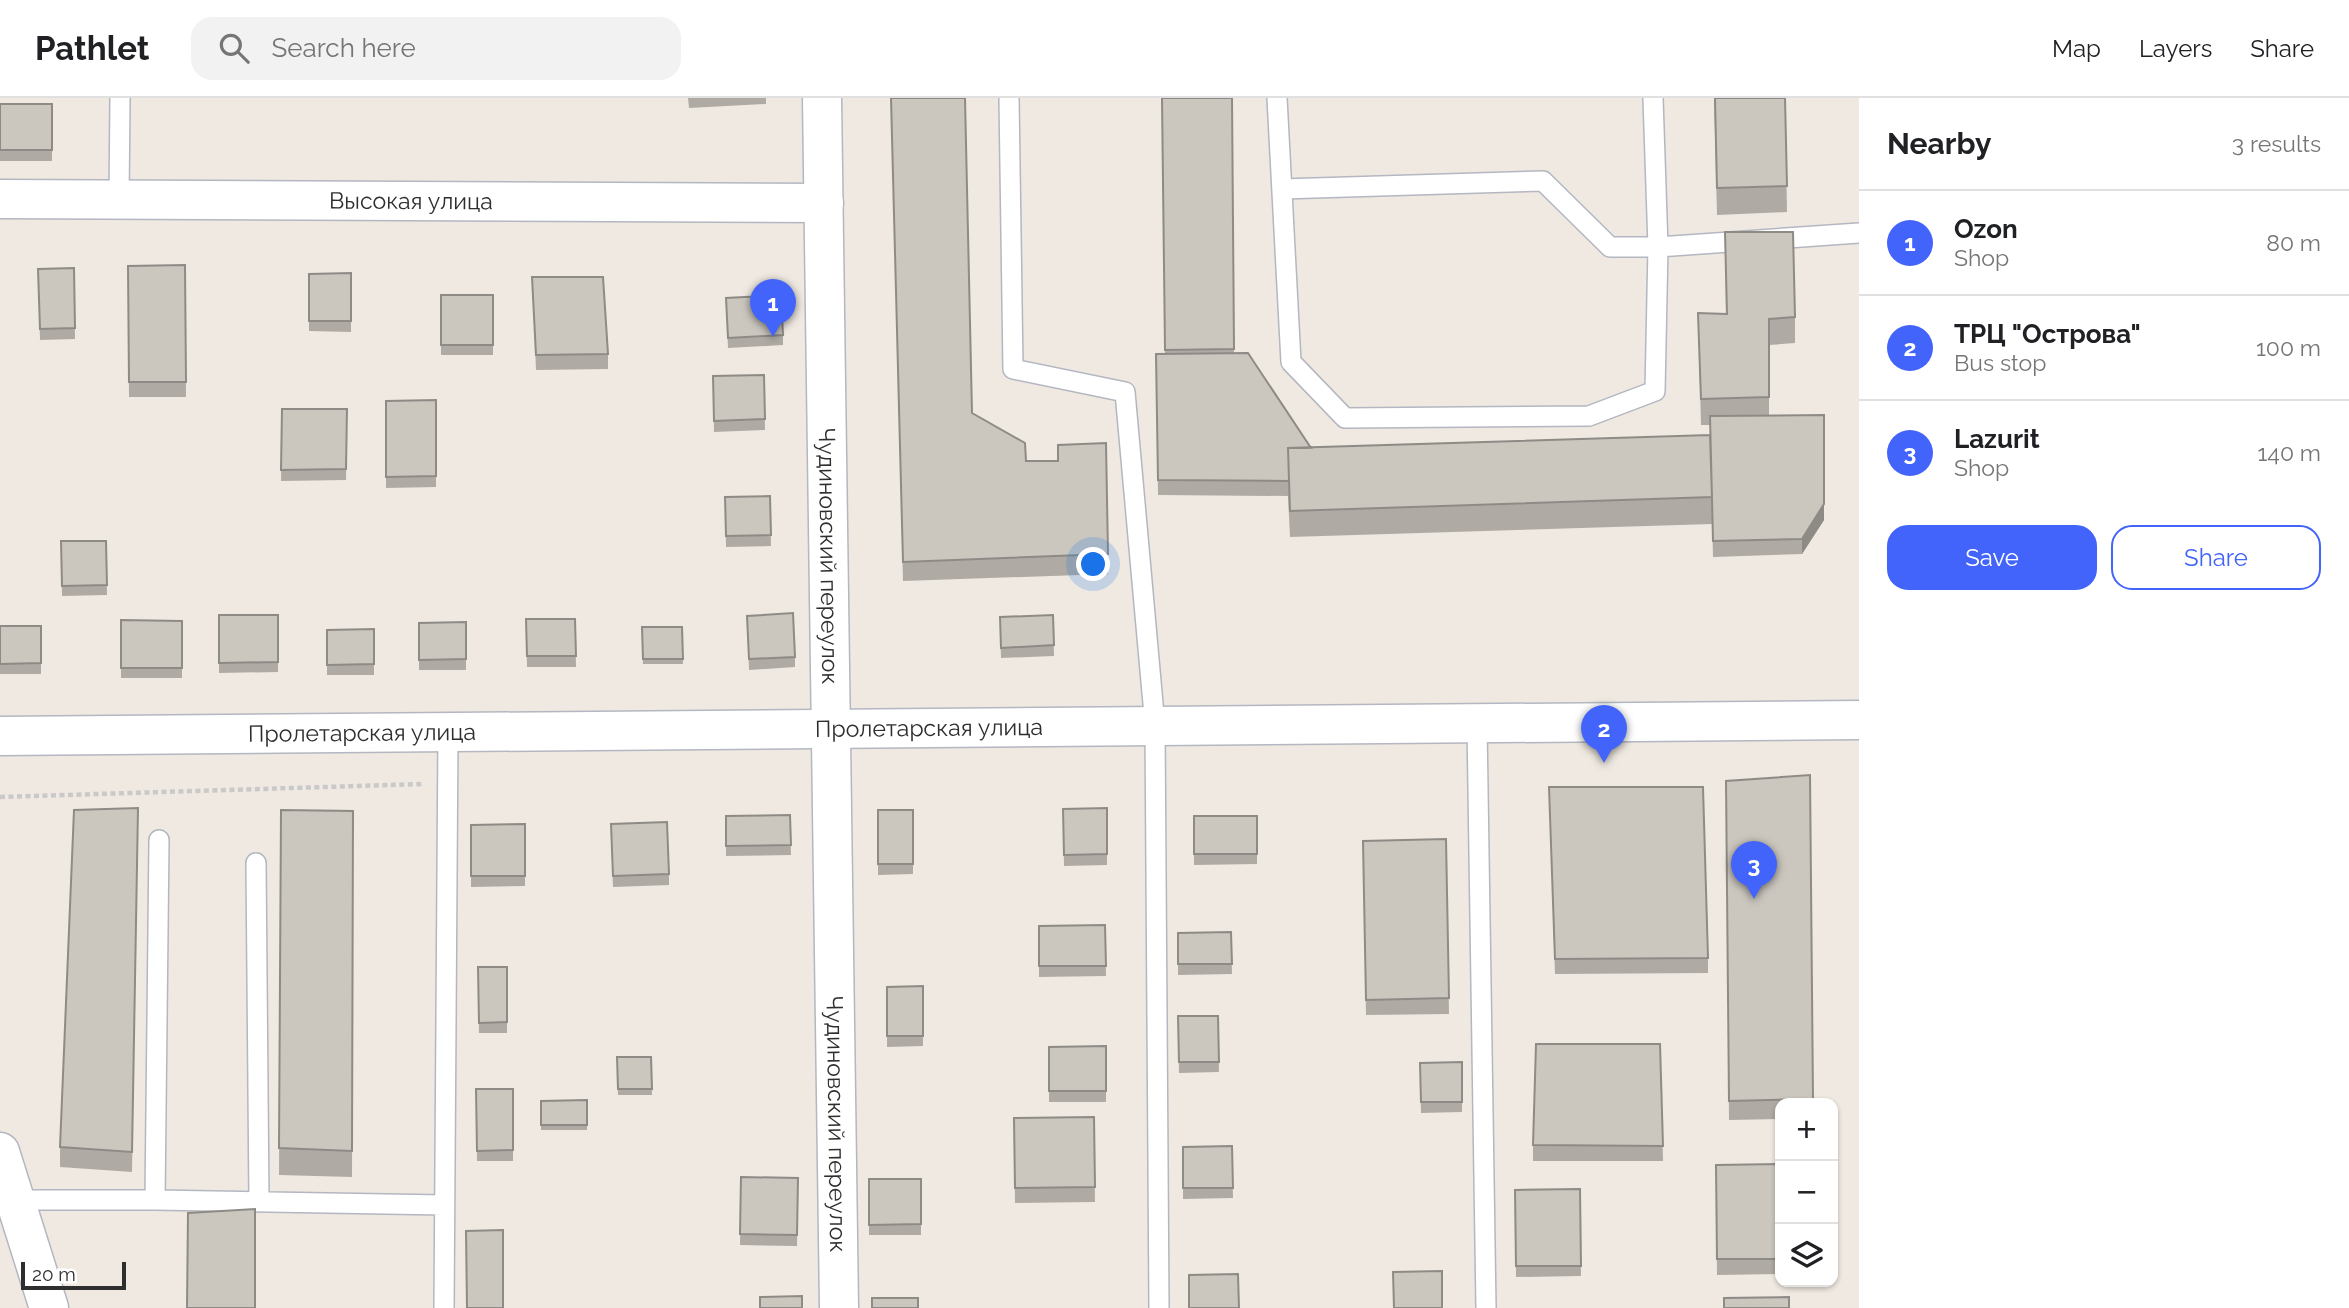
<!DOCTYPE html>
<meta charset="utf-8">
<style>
:root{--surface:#fff;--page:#f2f2f2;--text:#202124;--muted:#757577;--line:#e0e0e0;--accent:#4264fb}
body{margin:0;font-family:Raleway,sans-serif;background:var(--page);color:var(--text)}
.controls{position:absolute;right:21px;bottom:21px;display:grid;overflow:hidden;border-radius:14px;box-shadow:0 2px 5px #0004}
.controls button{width:63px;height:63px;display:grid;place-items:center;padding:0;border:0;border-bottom:2px solid var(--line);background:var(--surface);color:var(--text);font:35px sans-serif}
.scale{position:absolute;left:21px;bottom:18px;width:105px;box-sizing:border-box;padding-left:7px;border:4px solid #2e2e2e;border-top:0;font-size:19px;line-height:24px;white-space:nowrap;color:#2e2e2e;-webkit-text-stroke:5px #fff;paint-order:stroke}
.you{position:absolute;left:1094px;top:467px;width:24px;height:24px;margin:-18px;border:5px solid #fff;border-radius:50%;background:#1a73e8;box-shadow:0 0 0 10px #1a73e833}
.badge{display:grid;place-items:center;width:46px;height:46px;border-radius:50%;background:var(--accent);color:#fff;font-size:23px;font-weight:700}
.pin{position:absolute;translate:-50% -58px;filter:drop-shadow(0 2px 4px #0008)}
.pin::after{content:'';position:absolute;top:37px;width:24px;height:21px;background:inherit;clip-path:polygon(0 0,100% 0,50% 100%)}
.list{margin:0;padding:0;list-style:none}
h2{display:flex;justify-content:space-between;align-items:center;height:91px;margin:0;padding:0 28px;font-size:30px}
h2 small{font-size:23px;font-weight:400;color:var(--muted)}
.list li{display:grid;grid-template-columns:46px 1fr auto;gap:21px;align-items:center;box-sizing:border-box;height:105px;padding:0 28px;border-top:2px solid var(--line)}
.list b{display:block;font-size:26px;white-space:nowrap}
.list p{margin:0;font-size:23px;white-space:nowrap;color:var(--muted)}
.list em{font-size:23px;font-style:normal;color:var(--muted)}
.actions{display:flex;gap:14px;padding:21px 28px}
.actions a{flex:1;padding:16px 0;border:2px solid var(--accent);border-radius:21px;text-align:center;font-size:24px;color:var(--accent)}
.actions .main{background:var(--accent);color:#fff}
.icon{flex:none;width:38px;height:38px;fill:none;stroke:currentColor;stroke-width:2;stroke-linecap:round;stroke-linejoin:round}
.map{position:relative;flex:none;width:1859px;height:1210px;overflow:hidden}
header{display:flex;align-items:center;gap:42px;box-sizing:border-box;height:98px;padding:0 35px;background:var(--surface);border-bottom:2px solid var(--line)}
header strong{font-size:33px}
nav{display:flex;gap:38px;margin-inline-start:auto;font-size:24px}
.search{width:490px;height:63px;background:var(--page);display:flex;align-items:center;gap:18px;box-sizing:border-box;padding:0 24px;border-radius:21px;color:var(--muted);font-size:26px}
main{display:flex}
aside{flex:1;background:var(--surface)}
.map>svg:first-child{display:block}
</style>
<header>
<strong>Pathlet</strong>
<div class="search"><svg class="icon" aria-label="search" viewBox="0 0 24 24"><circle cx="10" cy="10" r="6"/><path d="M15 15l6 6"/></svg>Search here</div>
<nav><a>Map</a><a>Layers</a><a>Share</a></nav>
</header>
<main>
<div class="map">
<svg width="1859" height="1210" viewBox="0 0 1859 1210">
<rect width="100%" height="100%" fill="#efe9e1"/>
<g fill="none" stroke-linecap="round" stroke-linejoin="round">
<defs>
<path id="service" d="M1009,0L1013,271L1125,294L1155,628L1159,1210
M1277,0L1291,264L1345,320L1589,318L1655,293L1658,149L1859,135
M1282,91L1543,83L1610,149H1658L1653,0
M119,101L120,0
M1477,626L1486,1210
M256,765L259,1104
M15,1102H155L159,742
M155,1102L444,1107
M444,1210L448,634"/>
<g id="minor">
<path id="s1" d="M822,0L839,1210"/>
<path id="s2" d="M0,101L824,105"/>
<path d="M0,1054L49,1210"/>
</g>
<g id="tertiary">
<path id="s3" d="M0,638L1859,622"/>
</g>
</defs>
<!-- service casing -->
<use href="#service" stroke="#b4b7c1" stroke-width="22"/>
<!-- minor casing -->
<use href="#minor" stroke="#b4b7c1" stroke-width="41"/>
<!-- tertiary casing -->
<use href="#tertiary" stroke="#b4b7c1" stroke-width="41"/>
<!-- path -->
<path stroke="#c9c9c9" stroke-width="4.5" stroke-dasharray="5 3.5" stroke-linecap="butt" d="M0,699L422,686"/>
<!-- service -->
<use href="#service" stroke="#fff" stroke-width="19"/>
<!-- minor -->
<use href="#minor" stroke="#fff" stroke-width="38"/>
<!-- tertiary -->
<use href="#tertiary" stroke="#fff" stroke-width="38"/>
</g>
<!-- wall -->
<path fill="#afaba4" d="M688,0H766V6L689,10Z
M891,0L972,315L1026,363L1108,456V476L903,483Z
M1162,0H1232L1234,255L1311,350L1712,399V426L1290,439L1288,398L1158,397L1156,256H1165Z
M1714,0H1785L1787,114L1717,117Z
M0,6H52V63H0Z
M1725,134L1795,219V245L1769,247V317H1824V422L1802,456L1713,459L1710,327H1701L1698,215L1726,216Z
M185,167L186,299H129L128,168Z
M74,170L75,241L40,242L38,171Z
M351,175V234L309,233V176Z
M532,179L608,256V271L536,272Z
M441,197H493V257H441Z
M726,200L783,237V247L728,250Z
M764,277L765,332L714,334L713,278Z
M436,302V389L386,390V303Z
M282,311H347L346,382L281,383Z
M770,398L771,448L726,449L725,399Z
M61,443H106L107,497L62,498Z
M219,517H278V574L219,575Z
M1053,517L1054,558L1001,560L1000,530Z
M747,518L795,559V569L749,572Z
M526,521H575L576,569H527Z
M121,522L182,523V580H121Z
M466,524V572H419V525Z
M0,528H41V576H0Z
M642,529H682L683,566H643Z
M374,531V577H327V532Z
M1810,677L1813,1005H1780V1021L1729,1022L1726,683Z
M1549,689L1708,860V875L1555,876Z
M138,710L132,1074L60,1069V1049Z
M1107,710V767L1064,768L1063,711Z
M281,712L353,713L352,1079L279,1077Z
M878,712H913V776L878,777Z
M790,717L791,757L726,758V718Z
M1194,718H1257V766L1194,767Z
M525,726V788L471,789V727Z
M611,737L669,776V787L613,789Z
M1446,741L1449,916L1366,917L1363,743Z
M1105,827L1106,878L1039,879V828Z
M1231,834L1232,876L1178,877V835Z
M478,869H507V935H479Z
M923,888V948L887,949V889Z
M1178,918H1218L1219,974L1179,975Z
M1660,946L1663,1063H1533V1047Z
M1106,948V1004H1049V949Z
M617,959H651L652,997H618Z
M1462,964V1014L1421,1015L1420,965Z
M476,991H513V1063H477Z
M587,1002V1032H541V1003Z
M1094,1019L1095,1104L1015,1105L1014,1020Z
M1232,1048L1233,1100L1183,1101V1049Z
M1780,1066V1176L1717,1177L1716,1067Z
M741,1079L798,1080L797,1148L740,1147Z
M869,1081H921V1137H869Z
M1580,1091L1581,1178L1516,1179L1515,1092Z"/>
<!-- shaded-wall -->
<path fill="#8e8b86" d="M1824,406V422L1802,456V441Z"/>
<!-- building -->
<path fill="#cbc7bf" stroke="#8e8b86" stroke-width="2" d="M891,0H965L972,315L1025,345L1026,363H1058V347L1106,345L1108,456L903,464Z
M1162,0H1232L1234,251L1165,252Z
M1715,0H1785L1787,88L1717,90Z
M0,6H52V52H0Z
M1725,134H1793L1795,219L1769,221V299L1701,301L1698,215L1727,216Z
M185,167L186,284H129L128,168Z
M74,170L75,230L40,231L38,171Z
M351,175V223H309V176Z
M532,179H603L608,256L536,257Z
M441,197H493V247H441Z
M781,197L783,237L728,240L726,200Z
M1248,255L1311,350H1288L1289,383L1158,382L1156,256Z
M764,277L765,321L714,323L713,278Z
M436,302V378L386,379V303Z
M282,311H347L346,371L281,372Z
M1824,317V406L1802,441L1713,443L1710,318Z
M1710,337L1712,399L1290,413L1288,350Z
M770,398L771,437L726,438L725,399Z
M61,443H106L107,487L62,488Z
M793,515L795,559L749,561L747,518Z
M219,517H278V564L219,565Z
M1053,517L1054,547L1001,550L1000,519Z
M526,521H575L576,558H527Z
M121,522L182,523V570H121Z
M466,524V561L419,562V525Z
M0,528H41V565L0,566Z
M642,529H682L683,561H643Z
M374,531V566L327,567V532Z
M1810,677L1813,1001L1729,1003L1726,683Z
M1549,689H1703L1708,860L1555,861Z
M138,710L132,1054L60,1049L74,712Z
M1107,710V756L1064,757L1063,711Z
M281,712L353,713L352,1053L279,1050Z
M878,712H913V766H878Z
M790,717L791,747L726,748V718Z
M1194,718H1257V756H1194Z
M667,724L669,776L613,778L611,726Z
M525,726V778H471V727Z
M1446,741L1449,900L1366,902L1363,743Z
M1105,827L1106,868H1039V828Z
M1231,834L1232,866H1178V835Z
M478,869H507V924L479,925Z
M923,888V938H887V889Z
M1178,918H1218L1219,964H1179Z
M1536,946H1660L1663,1048L1533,1047Z
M1106,948V993H1049V949Z
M617,959H651L652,991H618Z
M1462,964V1004H1421L1420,965Z
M476,991H513V1052L477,1053Z
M587,1002V1027H541V1003Z
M1094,1019L1095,1089L1015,1090L1014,1020Z
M1232,1048L1233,1090H1183V1049Z
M1780,1066V1161H1717L1716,1067Z
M741,1079L798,1080L797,1137L740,1136Z
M869,1081H921V1126L869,1127Z
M1580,1091L1581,1168H1516L1515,1092Z
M255,1111V1210H187L188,1115Z
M503,1132V1210H467L466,1133Z
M1442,1173V1210H1394L1393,1174Z
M1238,1176L1239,1210H1189V1177Z
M802,1198V1210H760V1199Z
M1789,1199V1210H1724V1200Z
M872,1200H918V1210H872Z"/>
<g text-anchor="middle" stroke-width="5" stroke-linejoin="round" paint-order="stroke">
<!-- street labels -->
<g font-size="23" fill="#2e2e2e" stroke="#fff">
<text dy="8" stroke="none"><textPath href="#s2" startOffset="411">Высокая улица</textPath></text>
<text dy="8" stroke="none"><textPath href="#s1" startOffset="458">Чудиновский переулок</textPath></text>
<text dy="8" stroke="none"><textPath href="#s3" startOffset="929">Пролетарская улица</textPath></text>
<text dy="8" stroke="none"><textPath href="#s3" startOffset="362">Пролетарская улица</textPath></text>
<text dy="8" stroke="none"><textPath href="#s1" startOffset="1026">Чудиновский переулок</textPath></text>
</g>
</g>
</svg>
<div class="controls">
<button>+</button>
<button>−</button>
<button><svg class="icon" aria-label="layers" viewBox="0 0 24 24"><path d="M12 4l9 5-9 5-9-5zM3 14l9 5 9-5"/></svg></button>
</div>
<div class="scale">20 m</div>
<div class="you"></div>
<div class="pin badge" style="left:773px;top:239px">1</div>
<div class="pin badge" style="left:1604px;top:665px">2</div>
<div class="pin badge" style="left:1754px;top:801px">3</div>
</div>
<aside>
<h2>Nearby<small>3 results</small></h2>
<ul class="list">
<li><span class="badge">1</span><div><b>Ozon</b><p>Shop</p></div><em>80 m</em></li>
<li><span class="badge">2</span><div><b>ТРЦ &quot;Острова&quot;</b><p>Bus stop</p></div><em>100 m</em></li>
<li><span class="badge">3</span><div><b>Lazurit</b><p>Shop</p></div><em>140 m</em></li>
</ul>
<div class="actions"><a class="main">Save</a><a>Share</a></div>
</aside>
</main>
